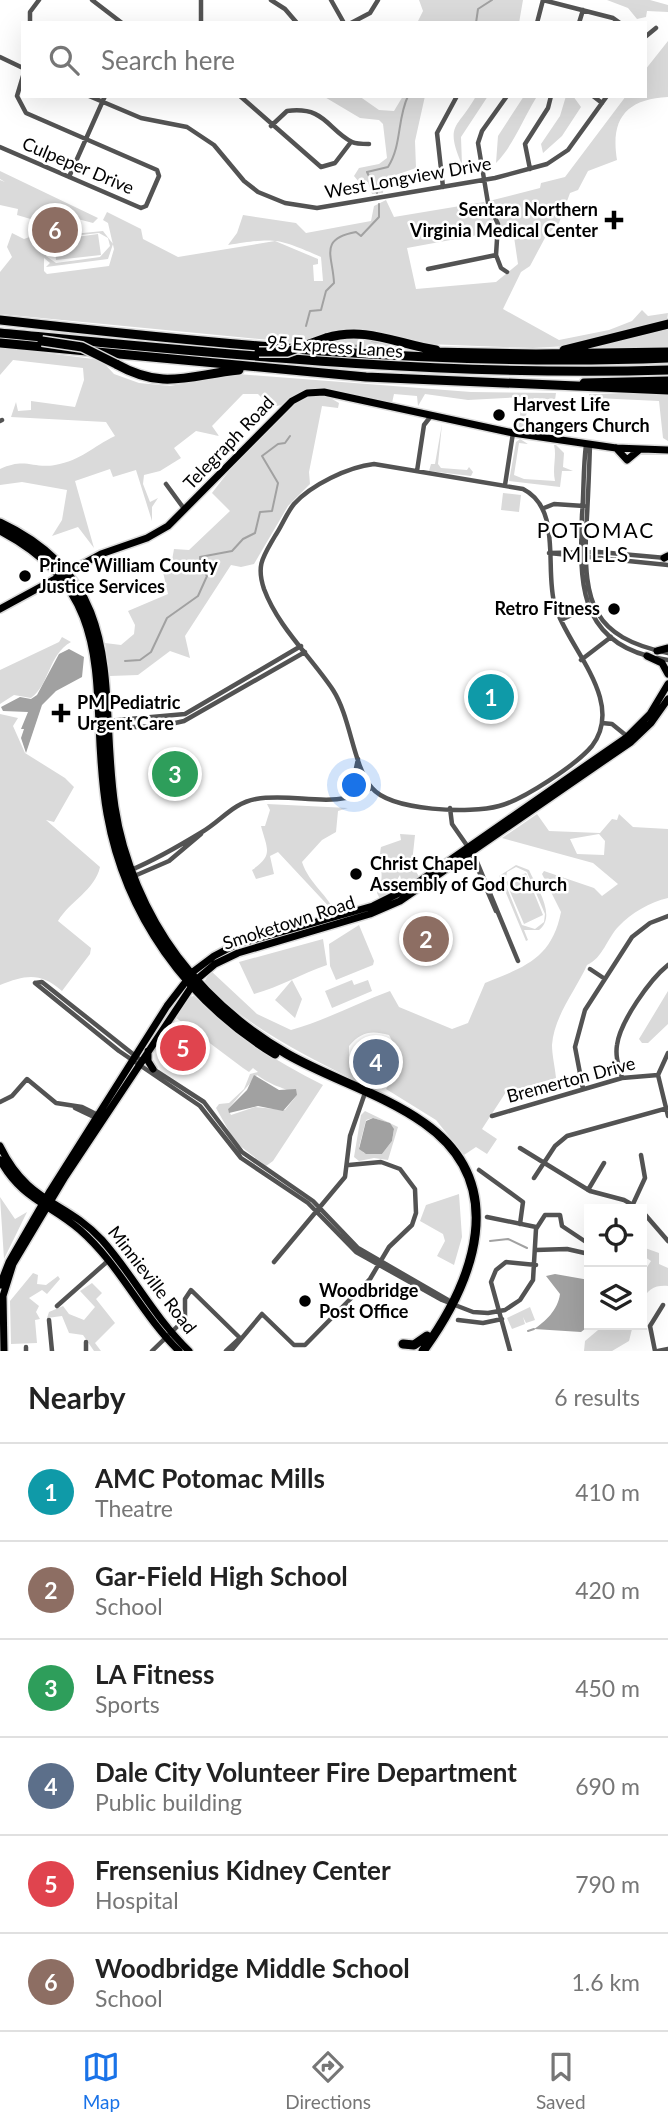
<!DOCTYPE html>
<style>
:root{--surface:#fff;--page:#f2f2f2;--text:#222;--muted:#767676;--line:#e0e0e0;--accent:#1a73e8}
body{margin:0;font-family:Lato,sans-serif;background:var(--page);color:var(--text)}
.controls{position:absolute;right:21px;bottom:21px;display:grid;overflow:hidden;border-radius:0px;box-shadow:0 7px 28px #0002}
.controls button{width:63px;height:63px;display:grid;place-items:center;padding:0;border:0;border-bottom:2px solid var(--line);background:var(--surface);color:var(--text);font:35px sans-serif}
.you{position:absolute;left:355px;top:786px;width:24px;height:24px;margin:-18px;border:5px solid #fff;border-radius:50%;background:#1a73e8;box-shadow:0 0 0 10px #1a73e833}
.badge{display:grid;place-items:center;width:46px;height:46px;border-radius:50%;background:var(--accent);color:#fff;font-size:23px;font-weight:700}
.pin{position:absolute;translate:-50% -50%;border:4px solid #fff;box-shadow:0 2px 7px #0006}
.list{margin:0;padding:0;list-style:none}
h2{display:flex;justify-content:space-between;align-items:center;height:91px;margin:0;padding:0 28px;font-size:30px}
h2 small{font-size:23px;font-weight:400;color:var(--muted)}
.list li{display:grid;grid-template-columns:46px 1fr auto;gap:21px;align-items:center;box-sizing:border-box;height:98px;padding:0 28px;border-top:2px solid var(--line)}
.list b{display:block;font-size:26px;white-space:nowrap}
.list p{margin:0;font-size:23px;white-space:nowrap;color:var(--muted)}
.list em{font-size:23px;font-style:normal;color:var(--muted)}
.icon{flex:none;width:38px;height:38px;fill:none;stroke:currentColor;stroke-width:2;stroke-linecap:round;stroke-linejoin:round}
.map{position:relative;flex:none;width:668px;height:1351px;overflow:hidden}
.search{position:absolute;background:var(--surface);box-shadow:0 7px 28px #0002;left:21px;right:21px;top:21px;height:77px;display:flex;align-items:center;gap:18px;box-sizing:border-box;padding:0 24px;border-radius:0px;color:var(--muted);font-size:26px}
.sheet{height:679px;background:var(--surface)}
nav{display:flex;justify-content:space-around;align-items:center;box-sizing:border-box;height:98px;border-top:2px solid var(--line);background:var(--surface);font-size:19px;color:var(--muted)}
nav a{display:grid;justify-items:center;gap:4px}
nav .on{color:var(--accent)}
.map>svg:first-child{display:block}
</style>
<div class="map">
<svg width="668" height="1351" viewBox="0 0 668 1351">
<rect width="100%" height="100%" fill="#fff"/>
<!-- green -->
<path fill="#dadada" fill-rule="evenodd" d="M419,0H523L519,23H417L423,11Z
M607,0H650L668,5V12L647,11L646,17L637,19L628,8Z
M668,41V97C627,99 610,118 617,160L588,171L578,190L570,193L559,223L546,236L530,266L521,272L503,309L559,340L609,330L632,321L642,310L648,316L668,313L667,321L567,346L533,348L427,344L376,331L354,328L301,343L0,314V272L12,257L7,247L12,233L24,239L38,234L42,248L53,236L103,231L113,244L108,259L46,267L50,263L44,258V271L47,274L109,266L114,249L108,223L103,220L107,212L141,229L143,239L178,257L275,241L318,259V264L313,265L314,281H323L321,257C276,237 275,238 228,245L237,233L243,215L296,223L306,233L371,221L374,206L386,200L394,217L484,202L493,220L494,232L407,248L416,289L496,282L518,264L513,230L500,231L498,217L489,201L540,188L541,183L565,177L626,96H645V70ZM99,233L108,238L110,246L100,257L56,263L46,256V245L54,238Z
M323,96H359L379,110L394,111L403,96H425L415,141L416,168L384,179L383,193L372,194L368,182H359L354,176L359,168L379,164L387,158L383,124L379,120L360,118Z
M476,96H488L461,137L462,165C444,123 458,129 476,96Z
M524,96L536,98C523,119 513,146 496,163L498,136Z
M566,96H573L581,107L562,136L543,153L541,144L560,116Z
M0,171L98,218L93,223L74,218L47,228L34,220L17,215L18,209L0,205V180L5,182L0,179Z
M98,234L101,255L56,260L54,240Z
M668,327V349L565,352Z
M359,334L411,347L377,349L315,344Z
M0,347L101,360L114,374L139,383L170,386L238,374L471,392L556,393L555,400L534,398L529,402L523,430L518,427L523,397L468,400L425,394L418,406L417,396L394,394L392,403L308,390L282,405L271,407L258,394H243L212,426L219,436L196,431L174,448L181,458L160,471L144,475L143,484L150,502L158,498L152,507V521L136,470L113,477L110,469L75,481L94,548L78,527L52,536L62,520L67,490L22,482L0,485V469C26,457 32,469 55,465C82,460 92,447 115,436L106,422L11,417L16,402L18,411L31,410V401L75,407L84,380L83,368L13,360L0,375Z
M307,394L327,396L339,403L338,408L322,406L309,472L310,484L288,506L254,564L241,567L231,565L185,636L190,658L170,651L138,675L110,676L105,643L121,645L134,634L135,625L128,611L168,594L163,572L171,566L174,549L189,550L230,511L212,493C239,458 270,418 307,394Z
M589,394H668V441L663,438L659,401L596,398L592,400L590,411Z
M442,424L438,464L441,468L467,470L469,467L473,472L471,476L429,471L431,464H435Z
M520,439L528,444L519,443L514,475L524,479L555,481C552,468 557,456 554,445H556L564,453L563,467L573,471H562L560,487L509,481L516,442Z
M503,493L521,495L519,512L501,510Z
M62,637L71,642C48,655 50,684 31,698L14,695L0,704V670L59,642Z
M0,714L18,718L13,726L25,753L65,778L74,787L54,822L46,820L100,867C95,890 70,901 58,921L91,948L90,954L62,991C40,972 26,975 0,985Z
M267,804L348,808L338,811L336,832L322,840L302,862C309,884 331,898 334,912L278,852L270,856L274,874L256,879L252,870C274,855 267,849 261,826H265L270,810Z
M537,814L549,831L600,833L612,819L617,820L619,814L633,827L668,829V898C650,902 631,913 619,926C607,938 603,958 587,965C576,990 554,1016 552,1045C552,1055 555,1067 556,1078L506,1092L482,1129L497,1139L487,1154L476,1147L464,1155L436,1120L386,1089C403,1064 403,1062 389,1035C371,1030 361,1032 349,1046V1063L358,1082C303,1054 246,1027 204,982L211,971L257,1014L291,1030C324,1021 357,1003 390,991L399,1007L452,1029L468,1023L485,983C525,967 552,958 561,912L542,874L544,871L594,888L602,896L618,884L593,863L502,838ZM599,834L605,841L604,855L577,854L570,839Z
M400,834L415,835L412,863L419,877L403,888L400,875L392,888V894L380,899L377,893C387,873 377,866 381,847L401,840Z
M516,865L529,870C537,888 557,916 539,930H524L528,940L526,941L499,876ZM516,867L527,872L545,914L544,922L535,929L522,925L505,883L507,872Z
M526,873L543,915L524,924L506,882Z
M359,925L374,961L373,965L336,980L330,966L329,944Z
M323,939L327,965C301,974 280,987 254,994L239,962Z
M292,980L302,999L295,1018L275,1000Z
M352,980L354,985L368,980L372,991L332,1008L325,991Z
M668,991V1024L648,1043H642L639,1039Z
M194,996C232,1034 275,1061 323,1085L273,1161L266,1166L235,1142L216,1108L219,1104L229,1103L244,1089L250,1074L258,1072L253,1068L249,1072L243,1068L175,1017L188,997ZM257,1075C275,1088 282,1086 297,1095L285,1110L255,1107L231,1115L228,1109Z
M365,1111L398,1127L388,1160L374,1158L359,1161L354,1157L361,1115ZM373,1118L389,1123L394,1130L392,1141L382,1154L364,1153L359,1147L366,1120Z
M459,1194L462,1237L454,1265L437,1256L445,1241L443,1234L420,1221L426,1205Z
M0,1197L15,1219L27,1212L4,1259Z
M642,1242L645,1248L659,1253V1264L668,1268V1286C655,1285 647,1289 642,1302V1275L651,1261L642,1255Z
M33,1273L38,1275L37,1284L46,1285L58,1276L60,1279L47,1294L42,1290L29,1298L39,1306L36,1312L40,1319L35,1320L37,1343L11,1344L10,1301Z
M92,1283L102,1293L96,1299L115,1323L95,1343L101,1351H94L83,1335L69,1333L62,1316L47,1318L49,1312L63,1306L69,1314L84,1320L95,1307L80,1291Z
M530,1307L535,1320L526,1323L523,1317L525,1324L512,1329L507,1318Z
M604,1325H633L629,1341L612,1351H584L585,1341Z"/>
<!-- water -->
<path fill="#a1a1a1" d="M69,649L84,657L82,677L56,691L42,705L26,753L21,738L24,729H21L28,712L3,711L1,707L20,697L31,699L37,695L59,654Z
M254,1075L279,1090L296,1089L297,1095L283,1111L258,1106L229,1113L228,1109L247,1090Z
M373,1118L390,1123L394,1129L392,1141L382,1154H366L359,1149L366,1121Z
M555,1274L589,1280L590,1325L581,1332L534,1329C545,1322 558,1310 560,1294L546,1276Z"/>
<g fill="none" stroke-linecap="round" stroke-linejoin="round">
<!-- stream -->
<path stroke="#a1a1a1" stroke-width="2" d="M476,23L478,9L492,0
M377,193L367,172L388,167C402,145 397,119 408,96
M306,326L310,311L321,310L326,291L334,283C333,256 318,239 356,232L361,236L379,217V204
M372,341L387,343
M344,345L360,346
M125,661L140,660L151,652L167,618L198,596L207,576L200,566V557L232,551L243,539L255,533L260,512L272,511L278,483L262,456L278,444L285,443L290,436
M490,1241L508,1239L527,1248
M528,1331L534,1329"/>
<defs>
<path id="major" d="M616,448L627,460L639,450
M664,558L668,556
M0,609L101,554L147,538L168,526L292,401L307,393L324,392L513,433L616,448L668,450
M657,651L668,648
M647,656L662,663L668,674
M148,1051V1061L153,1069
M0,1146C29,1205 64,1199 102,1240C134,1276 153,1316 189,1351
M0,1160C21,1199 50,1204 80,1230C120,1265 141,1314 179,1351
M0,1285L9,1262L50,1191L167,1006L194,971L214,956L235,945L373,906L411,887L627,737L650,714L668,684
M4,1351L3,1296L13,1264L65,1177L196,980L215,964L238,953L370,914L400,901L631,742L651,723L668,699"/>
<path id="highway" d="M0,320C222,345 445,367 668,358
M0,333C223,354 444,377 668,370
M326,338C366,326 397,344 436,350
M0,343L366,377L668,390
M564,350L668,324
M432,352L536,354L668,352
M116,364C164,391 189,375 239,370
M584,383L668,381
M0,523C130,584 97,693 114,807C122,860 145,914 177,957C207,997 244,1029 287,1054C331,1079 383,1094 424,1123C511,1184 474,1281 423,1351
M0,530C128,597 87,698 108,814C126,915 187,1000 275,1054
M403,1344L414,1345L427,1336"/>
</defs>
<!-- major casing -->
<use href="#major" stroke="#dbdbdb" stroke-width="10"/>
<!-- highway casing -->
<use href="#highway" stroke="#dbdbdb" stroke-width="12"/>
<!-- minor -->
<path stroke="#535353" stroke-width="4.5" d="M92,0L122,23
M201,0V23
M271,0L285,9L297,23
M331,0L344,23
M543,0L613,18L620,23
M30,23V12L39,0
M351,23L370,13L378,0
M537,23L543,0
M579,23L583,10
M645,37L656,28
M0,57L23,68
M89,96L141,118L187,127L214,145L244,181L258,192L285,203L317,208L495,178L547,164L568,150L607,96
M240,96L321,167L335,163L351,142
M593,96L602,103
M271,126L287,111C325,106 327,129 352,142C356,144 365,144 369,144
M0,147L141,208L146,206L159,176L157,170L26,113L17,96L23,76
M530,169L525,144L548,108L551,96
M69,177L105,96
M443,187L437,133L457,96
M428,269L496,255
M507,272L501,268L496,255L498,224L488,203L478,143L482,131L507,96
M0,421L2,420
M586,445C583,468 584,492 582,515C580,575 576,637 648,656
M590,445C589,474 588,503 586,532C584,603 592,637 668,653
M374,464L523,489C563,509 544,570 555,606C568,648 626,701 592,746C576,765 523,800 499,806C471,814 391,811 372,788C353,766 351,718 333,690C311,657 278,627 264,589C256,565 263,557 275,536C282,526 286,514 294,504C311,485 348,467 374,464Z
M417,471L424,425L431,416
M166,484L185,510
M505,485L513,433
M544,508L554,504L584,506
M549,553L668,565
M549,553L599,552L666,558
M561,620L588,607
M657,658L668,660
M581,660L611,637
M107,721L185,714L301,646
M602,723L612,724L628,737
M108,728L162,726L184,721L305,652
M355,773L358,759
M450,808L452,824L475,857L518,961
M472,855L496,911
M131,870C157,859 179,846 202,832C221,821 233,803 256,799C297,792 334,811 371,788
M132,877L169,861L201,834
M590,969L605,979
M35,983L119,1051L200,1106L241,1158L308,1203L356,1252L442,1300L473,1312L488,1313L505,1310L520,1300L533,1280L536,1229L545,1215H560L562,1226L589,1244
M35,983L42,982L143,1062
M668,1053L658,1075L668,1116
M153,1069L204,1102L242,1152L313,1201L358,1248L448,1300
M622,1078C619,1067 615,1057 617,1045C620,1022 650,979 668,965
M583,1089L575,1047L585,1010L632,937L650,923L668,916
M0,1102L12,1096L27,1079L56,1103L82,1107L98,1115
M75,1108L96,1118
M492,1116L622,1078L658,1075
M520,1148L590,1191L624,1200L640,1209
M479,1170L523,1202L520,1224
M534,1178L555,1146L567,1136L668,1108
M588,1190L604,1163
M633,1204L645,1178L641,1155
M642,1211L668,1241
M487,1217L536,1227
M536,1250L567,1249L589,1254
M274,1262L345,1177L350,1136L365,1093
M57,1306L109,1260
M49,1320L52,1351
M458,1320L483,1323L502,1319
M26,1351V1347
M86,1351V1342
M152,1351L185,1319V1299L191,1290L240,1338
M226,1351L239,1339
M231,1351L262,1314L294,1345H305L370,1279L389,1247L412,1225L416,1213L415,1189L400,1169L381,1162L349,1165
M510,1351L491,1282L496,1270L506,1262L536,1265
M655,1351L650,1326L663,1305
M658,1351L668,1349"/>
<!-- major -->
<use href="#major" stroke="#000" stroke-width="7"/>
<!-- highway -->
<use href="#highway" stroke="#000" stroke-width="9"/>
<defs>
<path id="highway-bridge" d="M42,341L82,347L116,364
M259,352H287L326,338"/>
</defs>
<!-- highway-bridge casing -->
<use href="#highway-bridge" stroke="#dbdbdb" stroke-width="12" stroke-linecap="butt"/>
<!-- highway-bridge -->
<use href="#highway-bridge" stroke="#000" stroke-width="9"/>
</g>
<!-- markers -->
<g fill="#000" stroke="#fff" stroke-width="2.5">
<path d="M610.5 209.5h7v7h7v7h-7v7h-7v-7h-7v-7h7z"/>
<circle cx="499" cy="415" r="7"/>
<circle cx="25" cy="576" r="7"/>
<circle cx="614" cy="609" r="7"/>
<path d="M57.5 702.5h7v7h7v7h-7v7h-7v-7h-7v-7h7z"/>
<circle cx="356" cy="874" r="7"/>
<circle cx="305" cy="1301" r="7"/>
</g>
<g text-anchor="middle" stroke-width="5" stroke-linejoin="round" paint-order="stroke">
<!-- street labels -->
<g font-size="18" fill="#000" stroke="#fff">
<text transform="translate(78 166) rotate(23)" y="6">Culpeper Drive</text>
<text transform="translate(408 178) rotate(-10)" y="6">West Longview Drive</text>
<text transform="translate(335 347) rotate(4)" y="6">95 Express Lanes</text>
<text transform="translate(229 443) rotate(-46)" y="6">Telegraph Road</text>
<text transform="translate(289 923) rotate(-18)" y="6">Smoketown Road</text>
<text transform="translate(571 1080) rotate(-15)" y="6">Bremerton Drive</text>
<text transform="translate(152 1280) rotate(52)" y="6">Minnieville Road</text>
</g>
<!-- poi labels -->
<g font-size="18" font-weight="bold" fill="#000" stroke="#fff" text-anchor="start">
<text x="598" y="216" text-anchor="end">Sentara Northern<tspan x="598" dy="21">Virginia Medical Center</tspan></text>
<text x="513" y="411">Harvest Life<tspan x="513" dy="21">Changers Church</tspan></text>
<text x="39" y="572">Prince William County<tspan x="39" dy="21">Justice Services</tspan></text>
<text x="600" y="615" text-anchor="end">Retro Fitness</text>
<text x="77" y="709">PM Pediatric<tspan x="77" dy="21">Urgent Care</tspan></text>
<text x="370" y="870">Christ Chapel<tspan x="370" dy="21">Assembly of God Church</tspan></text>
<text x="319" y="1297">Woodbridge<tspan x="319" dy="21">Post Office</tspan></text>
</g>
<!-- quarter labels -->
<g font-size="21" letter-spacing="2" fill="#000" stroke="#fff">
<text x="596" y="538">POTOMAC<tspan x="596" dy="24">MILLS</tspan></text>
</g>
</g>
</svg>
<div class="controls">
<button><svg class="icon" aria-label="locate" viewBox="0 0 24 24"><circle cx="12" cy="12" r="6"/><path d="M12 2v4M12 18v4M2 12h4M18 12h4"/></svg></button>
<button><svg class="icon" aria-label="layers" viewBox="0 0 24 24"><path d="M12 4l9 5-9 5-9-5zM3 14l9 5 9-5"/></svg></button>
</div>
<div class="you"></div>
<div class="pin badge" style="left:491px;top:697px;background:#0f9aa8">1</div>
<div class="pin badge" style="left:426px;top:939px;background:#8d6e63">2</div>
<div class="pin badge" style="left:175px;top:774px;background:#2e9e5b">3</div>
<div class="pin badge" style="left:376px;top:1062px;background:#5c6f8a">4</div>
<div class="pin badge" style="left:183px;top:1048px;background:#e0444e">5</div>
<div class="pin badge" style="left:55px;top:230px;background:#8d6e63">6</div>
<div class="search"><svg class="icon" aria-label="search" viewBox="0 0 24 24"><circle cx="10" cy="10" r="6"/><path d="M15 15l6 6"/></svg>Search here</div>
</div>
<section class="sheet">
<h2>Nearby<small>6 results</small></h2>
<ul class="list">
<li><span class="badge" style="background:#0f9aa8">1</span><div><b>AMC Potomac Mills</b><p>Theatre</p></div><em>410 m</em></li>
<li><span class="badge" style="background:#8d6e63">2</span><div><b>Gar-Field High School</b><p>School</p></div><em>420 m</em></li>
<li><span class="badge" style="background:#2e9e5b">3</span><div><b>LA Fitness</b><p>Sports</p></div><em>450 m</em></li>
<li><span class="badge" style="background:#5c6f8a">4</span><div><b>Dale City Volunteer Fire Department</b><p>Public building</p></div><em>690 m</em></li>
<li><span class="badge" style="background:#e0444e">5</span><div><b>Frensenius Kidney Center</b><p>Hospital</p></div><em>790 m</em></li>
<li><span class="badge" style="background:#8d6e63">6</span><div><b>Woodbridge Middle School</b><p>School</p></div><em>1.6 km</em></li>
</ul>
</section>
<nav>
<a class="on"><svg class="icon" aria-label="map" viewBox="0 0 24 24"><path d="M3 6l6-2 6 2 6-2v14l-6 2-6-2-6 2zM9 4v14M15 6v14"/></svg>Map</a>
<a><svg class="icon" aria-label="directions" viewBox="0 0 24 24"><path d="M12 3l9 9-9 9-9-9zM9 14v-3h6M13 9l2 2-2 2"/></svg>Directions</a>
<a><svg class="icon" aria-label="saved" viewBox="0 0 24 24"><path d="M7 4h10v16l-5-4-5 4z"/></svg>Saved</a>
</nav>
